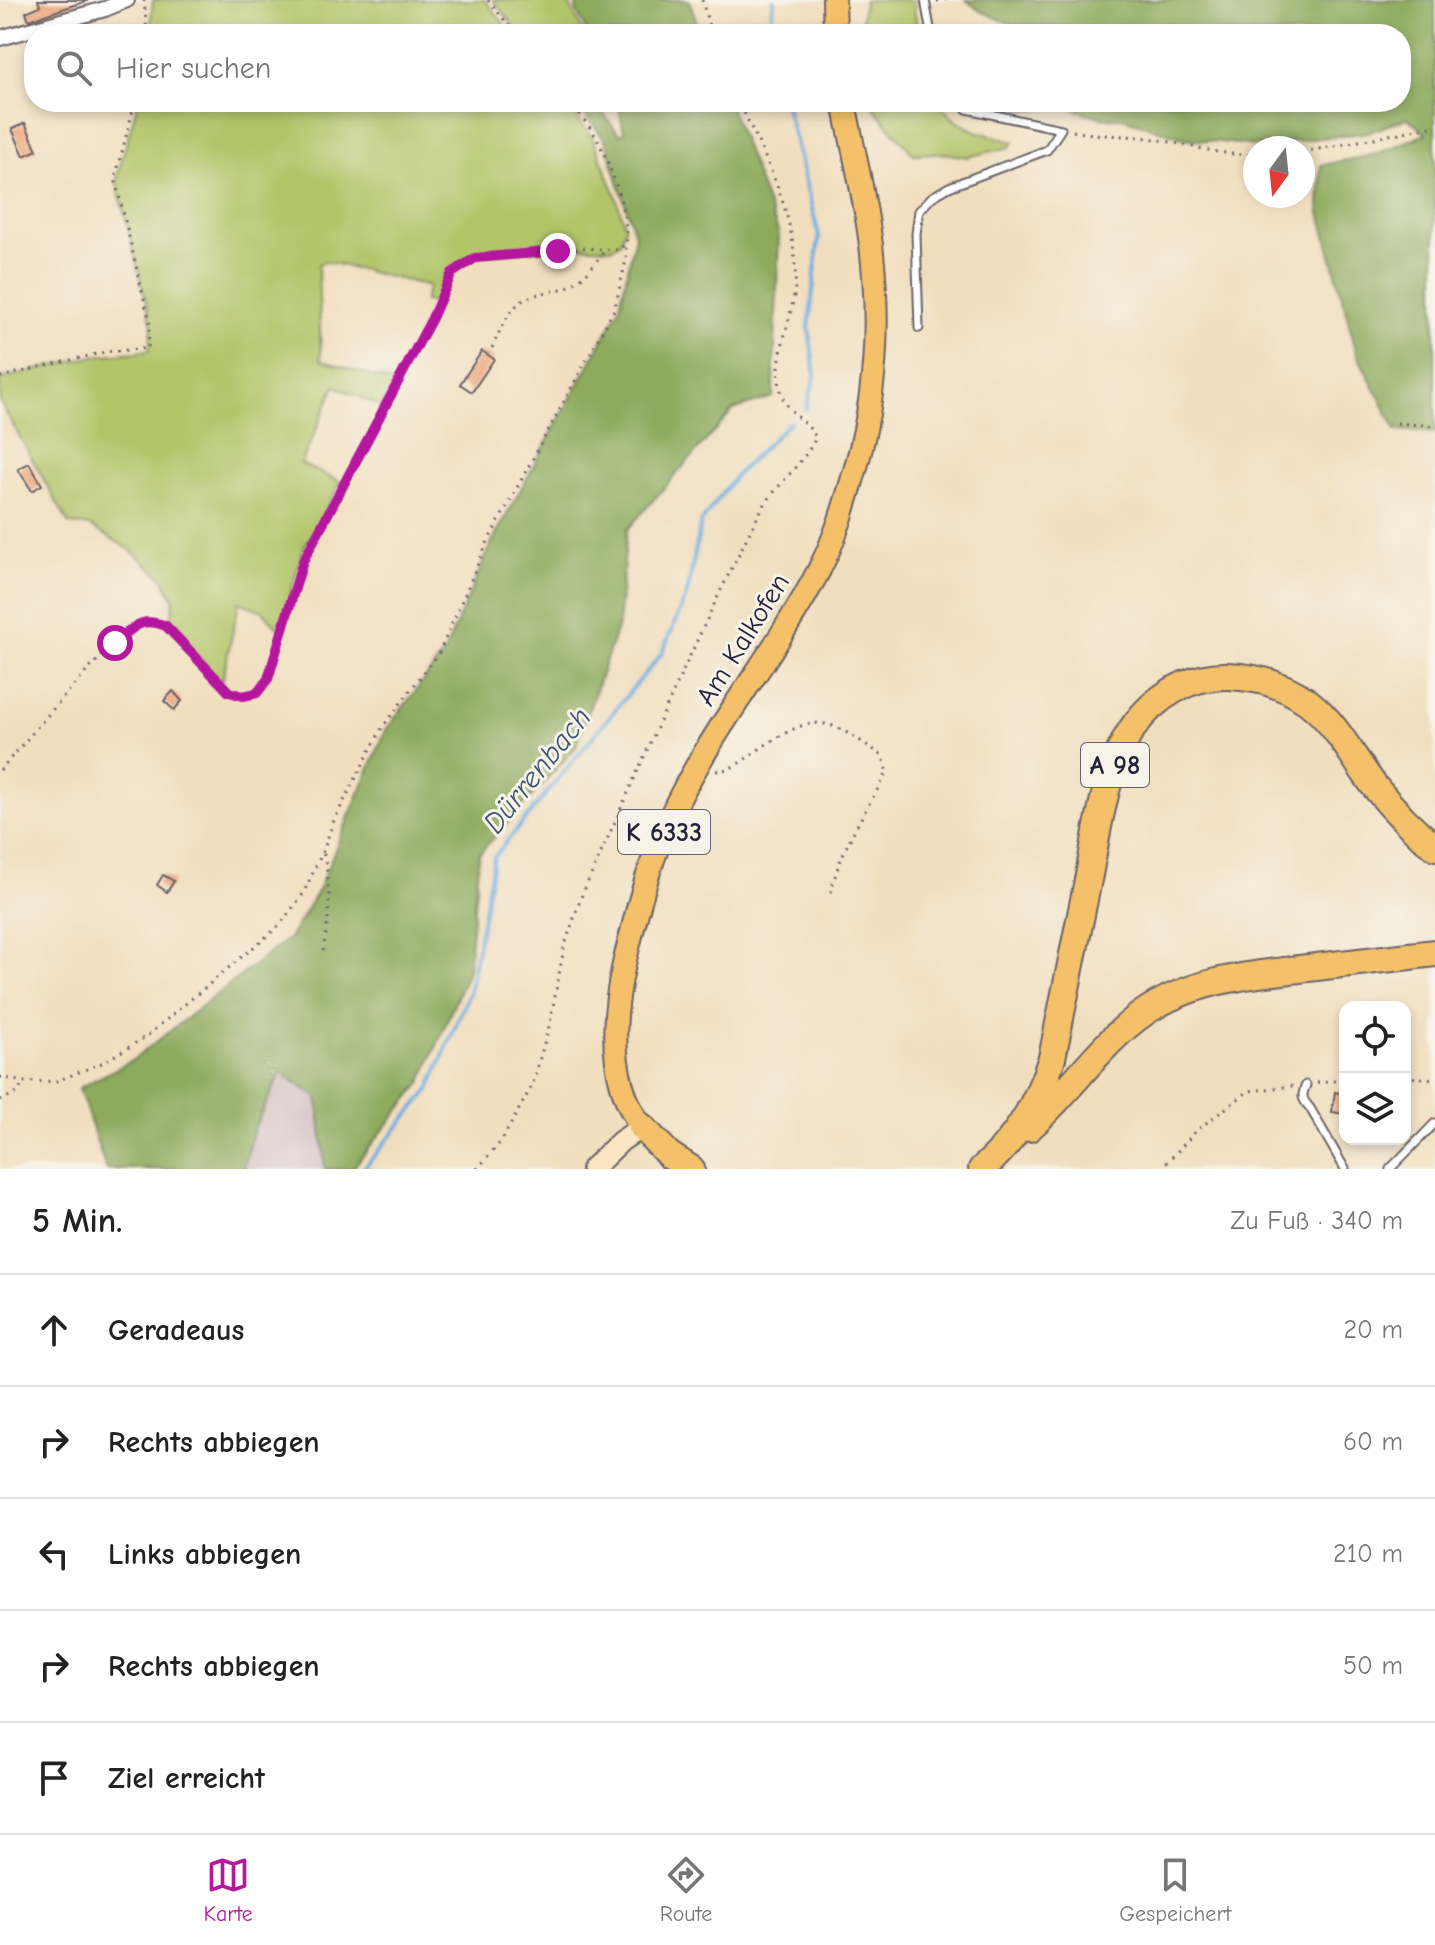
<!DOCTYPE html>
<html lang="de">
<meta charset="utf-8">
<style>
:root{--surface:#fff;--page:#f6f6f6;--text:#222;--muted:#767676;--line:#e0e0e0;--accent:#b5179e}
body{margin:0;font-family:"Comic Neue",sans-serif;background:var(--page);color:var(--text)}
.controls{position:absolute;right:24px;bottom:24px;display:grid;overflow:hidden;border-radius:16px;box-shadow:0 4px 12px #0003}
.controls button{width:72px;height:72px;display:grid;place-items:center;padding:0;border:0;border-bottom:2px solid var(--line);background:var(--surface);color:var(--text);font:40px sans-serif}
.compass{position:absolute;left:1243px;top:136px;width:72px;height:72px;border-radius:50%;background:var(--surface);box-shadow:0 4px 12px #0003;rotate:195deg}
.stop{position:absolute;width:24px;height:24px;margin:-18px;border:6px solid #b5179e;border-radius:50%;background:#fff}
.stop.end{background:#b5179e;border-color:#fff;box-shadow:0 2px 8px #0008}
.list{margin:0;padding:0;list-style:none}
h2{display:flex;justify-content:space-between;align-items:center;height:104px;margin:0;padding:0 32px;font-size:34px}
h2 small{font-size:26px;font-weight:400;color:var(--muted)}
.list li{display:grid;grid-template-columns:52px 1fr auto;gap:24px;align-items:center;box-sizing:border-box;height:112px;padding:0 32px;border-top:2px solid var(--line)}
.list b{display:block;font-size:30px;white-space:nowrap}
.list em{font-size:26px;font-style:normal;color:var(--muted)}
.icon{flex:none;width:44px;height:44px;fill:none;stroke:currentColor;stroke-width:2;stroke-linecap:round;stroke-linejoin:round}
.map{position:relative;flex:none;width:1435px;height:1169px;overflow:hidden}
.search{position:absolute;background:var(--surface);box-shadow:0 4px 12px #0003;left:24px;right:24px;top:24px;height:88px;display:flex;align-items:center;gap:20px;box-sizing:border-box;padding:0 28px;border-radius:32px;color:var(--muted);font-size:30px}
.sheet{height:664px;background:var(--surface)}
nav{display:flex;justify-content:space-around;align-items:center;box-sizing:border-box;height:112px;border-top:2px solid var(--line);background:var(--surface);font-size:22px;color:var(--muted)}
nav a{display:grid;justify-items:center;gap:4px}
nav .on{color:var(--accent)}
.map>svg:first-child{display:block}
</style>
<div class="map">
<svg width="1435" height="1169" viewBox="0 0 1435 1169">
<rect width="100%" height="100%" fill="#f7f3e8"/>
<filter id="ink" filterUnits="userSpaceOnUse"><feTurbulence type="fractalNoise" baseFrequency=".0125" numOctaves="2"/><feDisplacementMap in="SourceGraphic" scale="16" xChannelSelector="R" yChannelSelector="G"/><feConvolveMatrix kernelMatrix="1 2 1 2 8 2 1 2 1" color-interpolation-filters="sRGB"/></filter>
<filter id="wash" filterUnits="userSpaceOnUse"><feTurbulence type="fractalNoise" baseFrequency=".006" numOctaves="4" result="noise"/><feDisplacementMap in="SourceGraphic" scale="32" xChannelSelector="R" yChannelSelector="G"/><feGaussianBlur stdDeviation="1.8" result="paint"/><feColorMatrix in="noise" values="0 0 0 0 0 0 0 0 0 0 0 0 0 0 0 0 0 1.4 0 .05"/><feComposite in="paint" operator="in"/></filter>
<g filter="url(#wash)">
<rect width="100%" height="100%" fill="#f1debe"/>
<!-- industrial -->
<path fill="#d2bec3" d="M280,1072L318,1098L325,1169H244L254,1128Z"/>
<!-- green -->
<path fill="#b2c569" stroke="#6a7452" stroke-width="2" d="M153,0H485L512,34H150Z
M493,0H567L584,34H520Z
M864,0H913L918,34H860Z
M138,102H566L593,139L615,193L625,227L620,243L610,248L574,246L472,256L450,271L434,303L424,301L429,286L324,261L318,265L321,360L394,383L382,407L335,386L301,464L341,482L303,549L280,630L263,611L239,602L222,682L170,627L174,600L163,578L132,551L90,526L69,524L0,402V379L95,356L149,351L152,325L117,184L118,173Z
M873,102H940C953,128 988,135 1014,142L1010,147L967,157L944,153L913,154L874,108Z"/>
<!-- forest -->
<path fill="#8daa5d" stroke="#58664c" stroke-width="2" d="M577,0H689L701,34H588L576,10Z
M966,0H1435V433L1396,430L1357,354L1319,209L1321,165L1373,155L1426,134L1408,118L1369,132L1256,146L1183,138L1123,118H1103L1060,105L1035,110L1008,108L1006,102H1401V34H1134L1124,30L1014,25L980,11Z
M583,102H594L620,135L624,133L618,102H728L779,234L773,397L733,410L627,530L618,625L576,747L479,854L468,971L421,1083L352,1169H325L318,1098L281,1073L254,1128L244,1169H106L79,1088L133,1060L290,937L318,890L386,730L444,653L492,542L619,310L635,235L605,140L577,104Z"/>
<g fill="none" stroke-linecap="round" stroke-linejoin="round">
<!-- stream -->
<path stroke="#6eade1" stroke-width="4" d="M769,34L774,0
M785,102L819,236L809,327L815,376L806,409
M363,1169L429,1090L469,993L494,857L662,653L687,594L701,522L736,475L790,422"/>
</g>
<g id="blocks">
<!-- building -->
<path fill="#eda47a" d="M38,0H87V1L29,20L26,12L40,6Z
M25,123L37,150L24,156L12,129Z
M482,351L494,359L472,392L460,384Z
M29,463L42,485L32,491L18,469Z
M173,691L182,701L174,710L164,701Z
M163,875L174,881L167,892L157,885Z
M1335,1092L1345,1094V1114L1332,1112Z"/>
</g>
</g>
<g filter="url(#ink)">
<use href="#blocks" fill-opacity="0" stroke="#6a6469" stroke-width="2"/>
<g fill="none" stroke-linecap="round" stroke-linejoin="round">
<defs>
<path id="lane" d="M925,0L931,34
M919,328L916,234L919,211L932,197L949,187L1047,150L1061,129L967,109L959,102
M1306,1085C1301,1096 1302,1099 1310,1108L1345,1169
M1390,1169L1435,1123"/>
<path id="street" d="M0,38L105,9L127,0"/>
<path id="secondary" d="M592,1169L621,1141L642,1127"/>
<path id="primary" d="M834,0L835,34
M642,1127C608,1081 612,1017 624,964C634,923 644,881 660,841C698,744 771,663 819,570C836,538 846,502 856,467C876,396 880,319 871,245C865,197 853,150 844,102"/>
<path id="highway" d="M642,1127L669,1155L691,1169
M1029,1128C1070,1092 1100,1043 1145,1012C1194,979 1251,975 1308,968C1350,963 1393,958 1435,953
M982,1169C1018,1138 1037,1103 1052,1058C1064,999 1076,939 1088,880C1098,830 1104,772 1132,729C1154,697 1189,675 1228,676C1256,677 1285,685 1308,702C1337,724 1353,758 1375,787C1393,809 1413,830 1435,847"/>
</defs>
<!-- lane casing -->
<use href="#lane" stroke="#6a6469" stroke-width="11"/>
<!-- street casing -->
<use href="#street" stroke="#6a6469" stroke-width="18"/>
<!-- secondary casing -->
<use href="#secondary" stroke="#6a6469" stroke-width="24"/>
<!-- primary casing -->
<use href="#primary" stroke="#6a6469" stroke-width="26"/>
<!-- highway casing -->
<use href="#highway" stroke="#6a6469" stroke-width="30"/>
<!-- path -->
<path stroke="#6a6469" stroke-width="3" stroke-dasharray="2 6" stroke-linecap="butt" d="M144,0L147,34
M488,0L516,34
M702,0L711,34
M937,1L946,0
M1073,131C1098,136 1123,135 1148,138C1184,143 1219,156 1255,155
M1303,152L1435,126
M492,348C499,333 505,317 517,305C532,291 552,294 569,286C585,278 594,265 604,251
M0,377L105,352L148,348L150,323L115,179L135,102
M1397,423L1435,426
M0,770C24,744 118,629 142,622C151,620 157,623 166,626L229,692L243,696L257,693L268,679L303,561L432,318L452,273L462,264L475,258L583,248L618,250L626,244C630,217 610,163 597,139C590,126 579,114 570,102
M716,771C732,770 741,762 755,752C817,710 824,716 883,756L887,773C865,812 838,852 830,897
M323,951C330,913 332,889 323,851
M0,1077L23,1082L57,1081L104,1062L147,1036L279,926L303,894L323,851L334,820L382,728L440,651L488,541L615,308L626,260V244
M1405,1077L1435,1079
M1317,1083L1345,1080
M0,1100L18,1093L23,1082
M477,1169L502,1140L532,1086L550,1023L564,948L581,897C639,770 694,640 758,516C773,487 801,467 816,438C808,421 788,414 782,395C771,361 792,322 795,287C799,219 767,161 739,102
M1161,1169L1198,1129L1249,1091L1293,1086"/>
<!-- lane -->
<use href="#lane" stroke="#fff" stroke-width="7"/>
<!-- street -->
<use href="#street" stroke="#fff" stroke-width="14"/>
<!-- secondary -->
<use href="#secondary" stroke="#fbe6c3" stroke-width="20"/>
<!-- primary -->
<use href="#primary" stroke="#f4c16a" stroke-width="22"/>
<!-- highway -->
<use href="#highway" stroke="#f4c16a" stroke-width="26"/>
</g>
</g>
<g fill="none" stroke-linecap="round" stroke-linejoin="round" filter="url(#ink)">
<!-- route -->
<path stroke="#b5179e" stroke-width="10" d="M115,643C134,627 140,616 166,626L229,692L243,696L257,693L268,679L303,561L432,318L452,273L475,258L558,251"/>
</g>
<g text-anchor="middle" stroke-width="6" stroke-linejoin="round" paint-order="stroke">
<!-- shield labels -->
<g fill="#f7f3e8" stroke="#62616f" stroke-width="2">
<rect x="1081" y="743" width="68" height="44" rx="6"/>
<rect x="618" y="810" width="92" height="44" rx="6"/>
</g>
<g font-size="26" font-weight="bold" fill="#22223b">
<text x="1115" y="774">A 98</text>
<text x="664" y="841">K 6333</text>
</g>
<!-- street labels -->
<g font-size="28" fill="#22223b" stroke="#f7f3e8">
<text transform="translate(742 639) rotate(-58)" y="10">Am Kalkofen</text>
</g>
<!-- water labels -->
<g font-size="30" font-style="italic" fill="#3d5375" stroke="#f7f3e8">
<text transform="translate(537 770) rotate(-51)" y="10">Dürrenbach</text>
</g>
</g>
</svg>
<div class="controls">
<button><svg class="icon" aria-label="locate" viewBox="0 0 24 24"><circle cx="12" cy="12" r="6"/><path d="M12 2v4M12 18v4M2 12h4M18 12h4"/></svg></button>
<button><svg class="icon" aria-label="layers" viewBox="0 0 24 24"><path d="M12 4l9 5-9 5-9-5zM3 14l9 5 9-5"/></svg></button>
</div>
<svg class="compass" viewBox="-18 -18 36 36"><path d="M0-13l5 13h-10z" fill="#e53935"/><path d="M0 13l5-13h-10z" fill="#767676"/></svg>
<div class="stop" style="left:115px;top:643px"></div>
<div class="stop end" style="left:558px;top:251px"></div>
<div class="search"><svg class="icon" aria-label="search" viewBox="0 0 24 24"><circle cx="10" cy="10" r="6"/><path d="M15 15l6 6"/></svg>Hier suchen</div>
</div>
<section class="sheet">
<h2>5 Min.<small>Zu Fuß · 340 m</small></h2>
<ul class="list">
<li><svg class="icon" aria-label="ahead" viewBox="0 0 24 24"><path d="M12 20V5M6 11l6-6 6 6"/></svg><div><b>Geradeaus</b></div><em>20 m</em></li>
<li><svg class="icon" aria-label="right" viewBox="0 0 24 24"><path d="M7 20v-9h11M14 6l5 5-5 5"/></svg><div><b>Rechts abbiegen</b></div><em>60 m</em></li>
<li><svg class="icon" aria-label="left" viewBox="0 0 24 24"><path d="M17 20v-9H6M10 6l-5 5 5 5"/></svg><div><b>Links abbiegen</b></div><em>210 m</em></li>
<li><svg class="icon" aria-label="right" viewBox="0 0 24 24"><path d="M7 20v-9h11M14 6l5 5-5 5"/></svg><div><b>Rechts abbiegen</b></div><em>50 m</em></li>
<li><svg class="icon" aria-label="arrive" viewBox="0 0 24 24"><path d="M6 21V4h12l-3 4 3 4H6"/></svg><div><b>Ziel erreicht</b></div></li>
</ul>
</section>
<nav>
<a class="on"><svg class="icon" aria-label="map" viewBox="0 0 24 24"><path d="M3 6l6-2 6 2 6-2v14l-6 2-6-2-6 2zM9 4v14M15 6v14"/></svg>Karte</a>
<a><svg class="icon" aria-label="directions" viewBox="0 0 24 24"><path d="M12 3l9 9-9 9-9-9zM9 14v-3h6M13 9l2 2-2 2"/></svg>Route</a>
<a><svg class="icon" aria-label="saved" viewBox="0 0 24 24"><path d="M7 4h10v16l-5-4-5 4z"/></svg>Gespeichert</a>
</nav>
